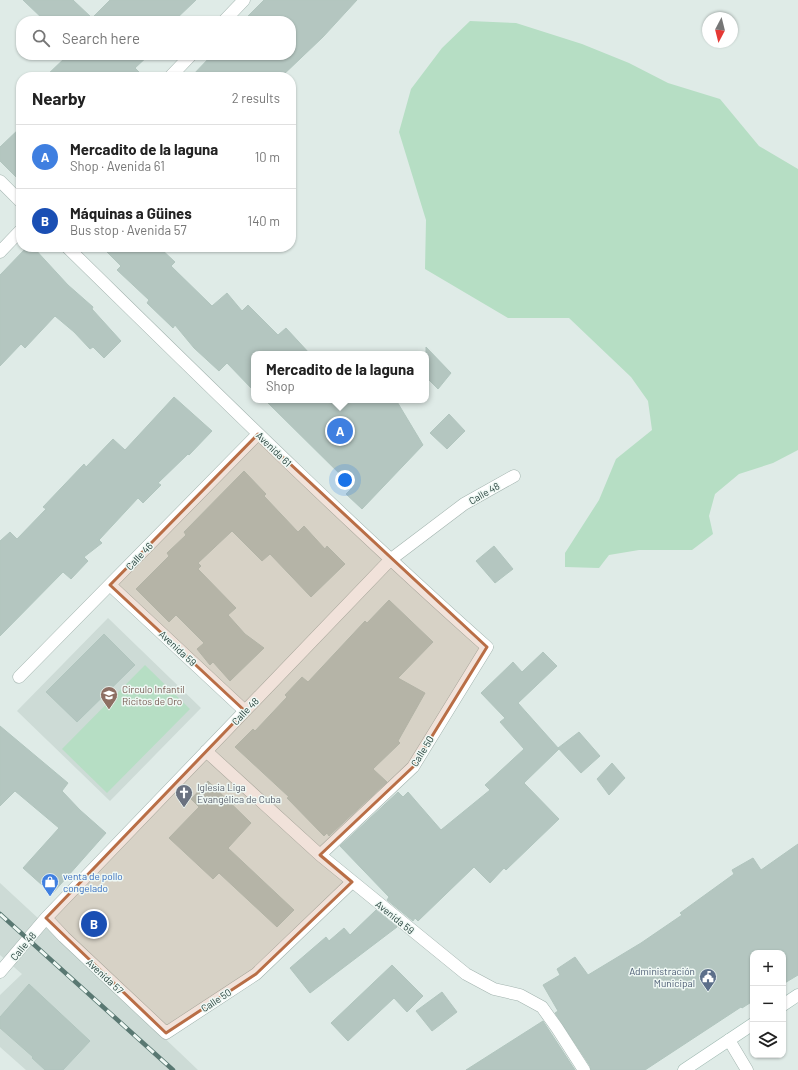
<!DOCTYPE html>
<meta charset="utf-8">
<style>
:root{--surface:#fff;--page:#f2f2f2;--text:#222;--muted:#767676;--line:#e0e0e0;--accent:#844e35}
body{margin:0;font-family:Barlow,sans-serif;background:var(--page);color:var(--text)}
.controls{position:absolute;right:12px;bottom:12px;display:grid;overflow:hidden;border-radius:8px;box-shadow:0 1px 3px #0004}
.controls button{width:36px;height:36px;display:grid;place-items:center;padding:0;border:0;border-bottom:1px solid var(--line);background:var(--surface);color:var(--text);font:20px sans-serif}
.compass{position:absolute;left:702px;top:12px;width:36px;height:36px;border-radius:50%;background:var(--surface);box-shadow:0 1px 3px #0004;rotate:187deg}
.you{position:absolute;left:345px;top:480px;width:14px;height:14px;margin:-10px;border:3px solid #fff;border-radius:50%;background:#1a73e8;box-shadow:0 0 0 6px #1a73e833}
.badge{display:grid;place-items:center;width:26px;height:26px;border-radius:50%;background:var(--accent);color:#fff;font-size:13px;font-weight:700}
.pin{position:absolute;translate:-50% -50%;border:2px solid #fff;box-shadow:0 1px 4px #0006}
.popup{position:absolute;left:251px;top:351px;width:178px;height:52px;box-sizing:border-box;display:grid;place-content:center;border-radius:8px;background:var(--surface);filter:drop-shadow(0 1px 3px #0005);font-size:13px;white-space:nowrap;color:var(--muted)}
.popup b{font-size:15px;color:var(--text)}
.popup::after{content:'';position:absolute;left:50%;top:100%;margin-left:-8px;border:8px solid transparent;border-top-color:var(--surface)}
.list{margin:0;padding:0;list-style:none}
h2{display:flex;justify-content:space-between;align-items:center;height:52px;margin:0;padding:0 16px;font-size:17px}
h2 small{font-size:13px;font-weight:400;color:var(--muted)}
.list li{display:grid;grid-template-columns:26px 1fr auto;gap:12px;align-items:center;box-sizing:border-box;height:64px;padding:0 16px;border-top:1px solid var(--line)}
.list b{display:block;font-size:15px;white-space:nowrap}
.list p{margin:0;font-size:13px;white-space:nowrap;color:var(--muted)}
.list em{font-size:13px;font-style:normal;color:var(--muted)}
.icon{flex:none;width:22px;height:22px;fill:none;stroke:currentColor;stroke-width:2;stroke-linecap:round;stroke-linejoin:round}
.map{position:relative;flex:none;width:798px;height:1070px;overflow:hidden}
.search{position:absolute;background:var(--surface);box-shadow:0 1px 3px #0004;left:16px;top:16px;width:280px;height:44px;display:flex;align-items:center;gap:10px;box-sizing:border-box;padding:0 14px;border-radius:16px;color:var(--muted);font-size:15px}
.panel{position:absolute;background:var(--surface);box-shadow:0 1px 3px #0004;left:16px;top:72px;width:280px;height:180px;border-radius:16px}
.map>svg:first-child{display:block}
</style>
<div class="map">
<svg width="798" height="1070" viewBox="0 0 798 1070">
<rect width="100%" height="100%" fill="#dfebe7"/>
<!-- built -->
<path fill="#cddbd6" d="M108,618L201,708L110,801L17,711Z
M0,883L53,932L198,1070H26L0,1047V995L22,974L0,955Z"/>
<!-- green -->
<path fill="#b6dec4" d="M470,21L516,23L582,44L629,63L668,83L720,99L759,146L798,169V450L773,463L739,474L715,494L709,516L713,534L692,550H639L609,555L599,568L565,567V553L599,500L616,459L652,430L648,401L631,377L569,318H508L425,269L426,220L399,132L411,89L442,48Z
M145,665L190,709L107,793L62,749Z"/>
<!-- building -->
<path fill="#b4c6c0" stroke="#b1c5be" d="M23,0H73L92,18L110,0H196L174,21H45Z
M264,0H357L323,37L281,77H191L212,55H291V21H243Z
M68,55H149L135,68L144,77H45Z
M21,127V182L0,161V147Z
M27,247H33L68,285L93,307L92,309L121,341L104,358L93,347L90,349L74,332L55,316L25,348L21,344L0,366V275Z
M102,247H159L175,262L171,266L212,306L227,293L242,311L248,305L278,335L286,328L310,354H254V391L227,363L219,371L194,348L175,325L173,328L147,303L149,300L117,270L121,266Z
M426,347L451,373L438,389L426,377Z
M174,397L212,431L189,455L188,454L158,483L161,485L143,503L138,498L99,540L102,543L84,557L88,561L71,579L63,572L0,636V541L10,532L17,539L46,509L43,507L84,464L86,467L113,439L125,450Z
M265,400H396L423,445L362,509L346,494L353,487Z
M449,414L465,431L447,449L430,433Z
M244,471L266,494L264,496L298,532L304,526L325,549L327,546L345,564L311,597L270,554L262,561L232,531L198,563L201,566L198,569L236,608L228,615L245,634L264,648L230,681L213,662L210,665L197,649L204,643L176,615L169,622L136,589L169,556L167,553L186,535L184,532Z
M494,546L513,569L495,583L476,561Z
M389,600L433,642L398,678L425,693L398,741L400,743L373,769L387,782L329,836L327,833L324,836L287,798L289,797L235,747L253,729L255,731L287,697L285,695L302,677L308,682L365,621L367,623Z
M104,634L135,665L77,722L46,692Z
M543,652L557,666L518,703L559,749L524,783L559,819L506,870L504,868L490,883L474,867L418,921L415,918L413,921L387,900L389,897L340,846L398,792L403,797L408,792L441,830L490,790L485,785L524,749L500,722L505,718L481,693L513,662L522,672Z
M0,726L68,783L62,791L80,810L106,833L52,894L23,868L59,828L15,791L0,806Z
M579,732L600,756L581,773L558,748Z
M612,763L625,778L609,795L597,779Z
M208,781L251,823L228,848L294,910L277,927L219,873L213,879L169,838L199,807L191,799Z
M798,844V975L783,984V953H753V1001L742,1008L741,1007L645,1070H591L590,1066L555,1013L558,1011L543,985L560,975L557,969L575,957L588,975L641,943L682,915L680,913L734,874L732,870L753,858L761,870Z
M376,910L397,927L310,993L290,968L326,937L329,941L344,928L350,935Z
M392,965L423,996L407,1012L394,998L348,1041L331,1023Z
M29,984L90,1041L63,1070H45L32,1058L33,1057L0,1028V1017Z
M442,992L457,1012L432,1031L416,1011Z
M543,1021L575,1070H466Z"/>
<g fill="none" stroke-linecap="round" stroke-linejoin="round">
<defs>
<path id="minor" d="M224,21L244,0
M170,77L191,55
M0,181L21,202
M67,247C205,382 342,518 487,647L413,767L320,855
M0,252L21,230
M110,585L245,711
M19,677L258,434
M206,751L320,855L466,974L494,989L520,995L542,1007L557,1028L584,1070
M46,918L64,937L166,1033L256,974L352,882
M0,972L46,918L390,560L464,504L514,476
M729,1040L747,1070"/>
<path id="secondary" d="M783,1005L798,995
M684,1070L753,1024"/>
</defs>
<!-- minor casing -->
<use href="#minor" stroke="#a2b3ae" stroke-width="13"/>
<!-- secondary casing -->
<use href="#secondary" stroke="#9db8b0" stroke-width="13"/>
<!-- minor -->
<use href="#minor" stroke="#fff" stroke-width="12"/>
<!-- secondary -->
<use href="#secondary" stroke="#fff" stroke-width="12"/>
<defs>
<path id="rail" d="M0,914L173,1070"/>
</defs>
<!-- rail casing -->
<use href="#rail" stroke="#597872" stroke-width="4.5"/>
<!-- rail -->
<use href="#rail" stroke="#eff8f4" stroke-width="3" stroke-dasharray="9" stroke-linecap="butt"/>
</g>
<!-- marked area -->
<path fill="#b96e46" fill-opacity="0.2" stroke="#b96e46" stroke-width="3" stroke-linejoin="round" d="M258,434L487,647L413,767L320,855L352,882L256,974L166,1033L46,918L245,711L110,585Z"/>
<!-- icons -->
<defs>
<symbol id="school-pin" viewBox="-11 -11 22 30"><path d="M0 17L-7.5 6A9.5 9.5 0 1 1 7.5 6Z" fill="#8d6e63" stroke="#eff8f4"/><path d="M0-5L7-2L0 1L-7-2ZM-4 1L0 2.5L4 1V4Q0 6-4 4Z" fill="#fff"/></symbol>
<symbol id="church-pin" viewBox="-11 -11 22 30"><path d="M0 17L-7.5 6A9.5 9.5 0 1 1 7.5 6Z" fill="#6b7280" stroke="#eff8f4"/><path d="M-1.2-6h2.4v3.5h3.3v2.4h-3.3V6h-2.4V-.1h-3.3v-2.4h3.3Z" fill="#fff"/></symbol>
<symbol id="shop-pin" viewBox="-11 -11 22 30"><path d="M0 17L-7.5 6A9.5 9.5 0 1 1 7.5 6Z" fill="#3f7fe0" stroke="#eff8f4"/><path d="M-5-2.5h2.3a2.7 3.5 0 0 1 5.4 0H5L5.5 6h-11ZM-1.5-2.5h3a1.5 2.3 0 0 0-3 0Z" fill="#fff"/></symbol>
<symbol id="civic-pin" viewBox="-11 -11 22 30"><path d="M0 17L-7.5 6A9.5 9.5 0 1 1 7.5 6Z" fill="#5c6f8a" stroke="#eff8f4"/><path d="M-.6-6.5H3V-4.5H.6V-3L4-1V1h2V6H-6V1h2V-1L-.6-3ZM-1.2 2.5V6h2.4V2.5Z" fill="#fff"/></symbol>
</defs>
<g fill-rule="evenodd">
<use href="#school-pin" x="99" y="685" width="20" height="27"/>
<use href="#church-pin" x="174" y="783" width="20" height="27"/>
<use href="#shop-pin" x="40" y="872" width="20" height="27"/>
<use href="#civic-pin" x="698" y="967" width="20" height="27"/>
</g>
<g text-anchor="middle" stroke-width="3" stroke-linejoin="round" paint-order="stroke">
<!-- street labels -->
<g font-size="10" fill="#1f3c36" stroke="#eff8f4">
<text transform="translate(274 449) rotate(44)" y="4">Avenida 61</text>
<text transform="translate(484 493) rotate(-30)" y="4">Calle 48</text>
<text transform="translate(139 556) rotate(-46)" y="4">Calle 46</text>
<text transform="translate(178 648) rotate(43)" y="4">Avenida 59</text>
<text transform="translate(245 711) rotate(-46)" y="4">Calle 48</text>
<text transform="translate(422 751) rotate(-58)" y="4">Calle 50</text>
<text transform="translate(395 917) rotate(39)" y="4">Avenida 59</text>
<text transform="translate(23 946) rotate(-50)" y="4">Calle 48</text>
<text transform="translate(105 976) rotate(43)" y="4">Avenida 57</text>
<text transform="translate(216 1000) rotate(-33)" y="4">Calle 50</text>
</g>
<!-- education labels -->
<g font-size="10" fill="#785e54" stroke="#eff8f4" text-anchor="start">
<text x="122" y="693">Circulo Infantil<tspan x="122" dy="12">Ricitos de Oro</tspan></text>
</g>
<!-- worship labels -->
<g font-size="10" fill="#5b616d" stroke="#eff8f4" text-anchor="start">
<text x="197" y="791">Iglesia Liga<tspan x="197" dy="12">Evangélica de Cuba</tspan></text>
</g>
<!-- shop labels -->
<g font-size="10" fill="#366cbe" stroke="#eff8f4" text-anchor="start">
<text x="63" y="880">venta de pollo<tspan x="63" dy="12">congelado</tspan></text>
</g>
<!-- service labels -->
<g font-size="10" fill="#4e5e75" stroke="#eff8f4" text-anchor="end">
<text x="695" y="975">Administración<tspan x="695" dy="12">Municipal</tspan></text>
</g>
</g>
</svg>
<div class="controls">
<button>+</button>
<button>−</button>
<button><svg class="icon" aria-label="layers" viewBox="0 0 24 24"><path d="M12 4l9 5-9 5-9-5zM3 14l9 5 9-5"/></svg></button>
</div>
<svg class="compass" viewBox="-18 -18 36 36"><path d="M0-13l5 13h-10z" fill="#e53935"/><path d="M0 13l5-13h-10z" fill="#767676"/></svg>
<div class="you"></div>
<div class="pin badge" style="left:340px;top:431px;background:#3f7fe0">A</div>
<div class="popup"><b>Mercadito de la laguna</b>Shop</div>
<div class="pin badge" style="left:94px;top:924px;background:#1a4fb4">B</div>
<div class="search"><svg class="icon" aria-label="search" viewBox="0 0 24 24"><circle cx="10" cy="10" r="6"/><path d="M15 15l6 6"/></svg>Search here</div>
<section class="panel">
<h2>Nearby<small>2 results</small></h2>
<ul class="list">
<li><span class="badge" style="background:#3f7fe0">A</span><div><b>Mercadito de la laguna</b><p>Shop · Avenida 61</p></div><em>10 m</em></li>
<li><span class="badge" style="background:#1a4fb4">B</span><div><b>Máquinas a Güines</b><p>Bus stop · Avenida 57</p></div><em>140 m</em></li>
</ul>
</section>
</div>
